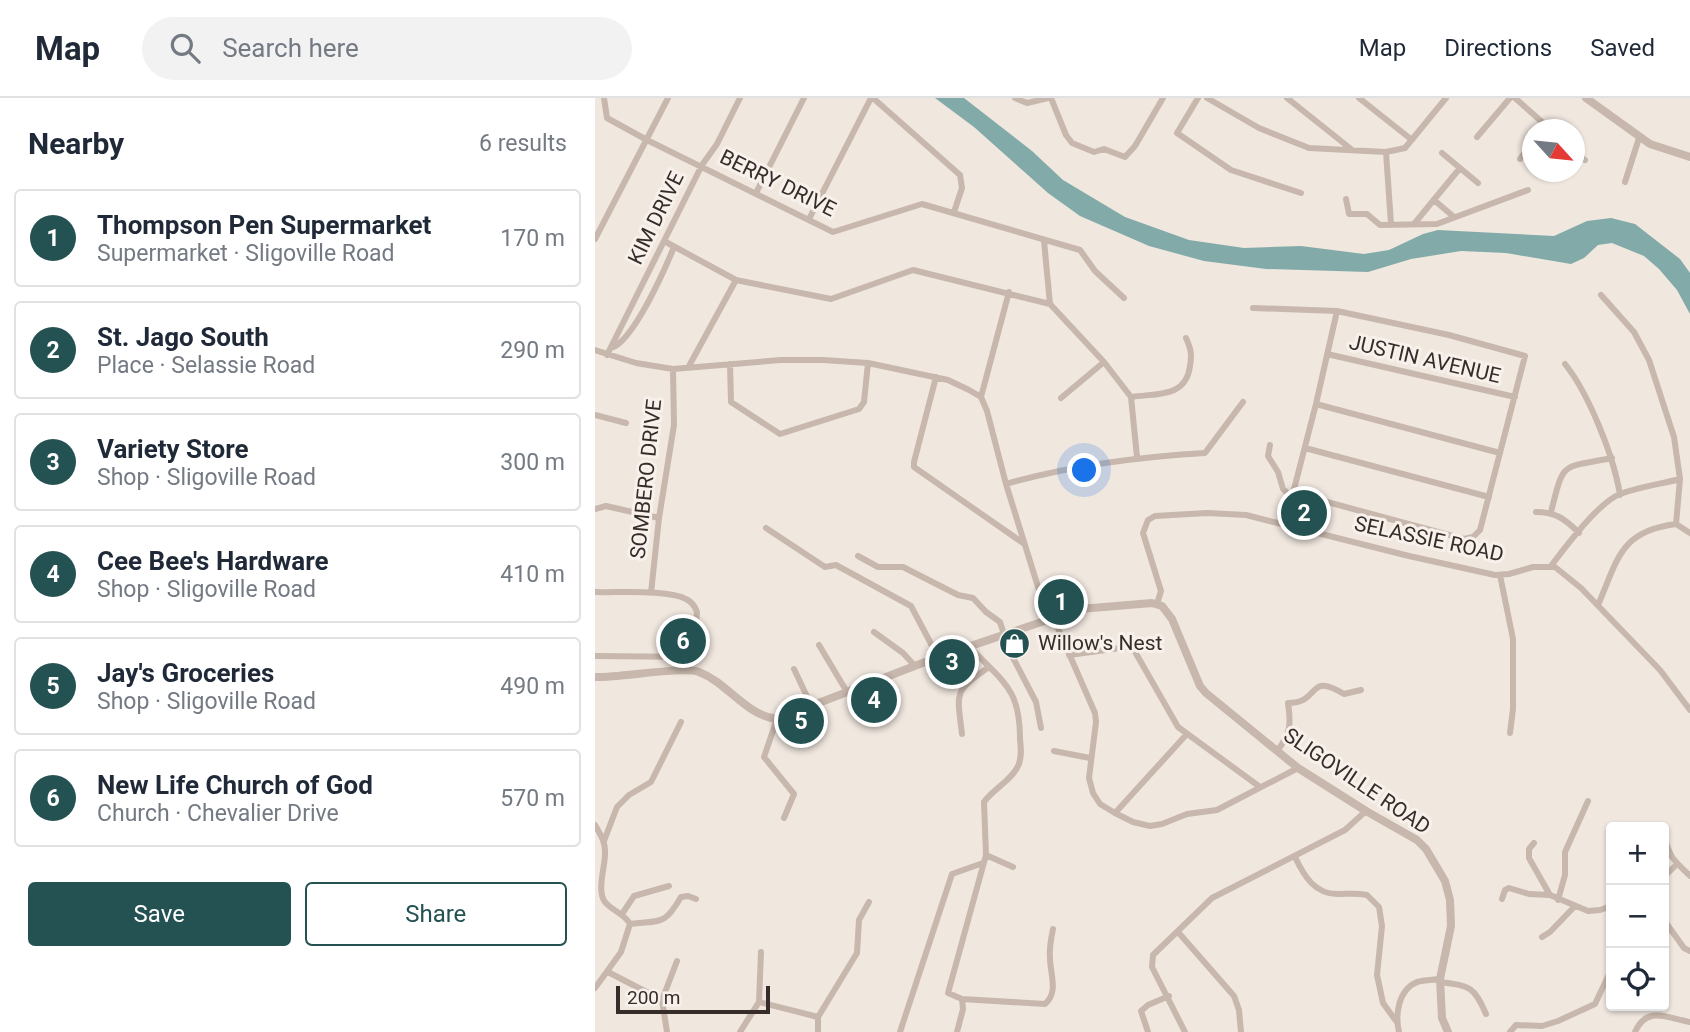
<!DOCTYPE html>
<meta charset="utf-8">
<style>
:root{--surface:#fff;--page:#f2f2f3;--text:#1f2937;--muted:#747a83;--line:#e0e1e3;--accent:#245252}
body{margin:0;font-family:Roboto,sans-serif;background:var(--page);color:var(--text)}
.controls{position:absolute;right:21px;bottom:21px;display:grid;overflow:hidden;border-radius:7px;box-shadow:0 2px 5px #0004}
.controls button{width:63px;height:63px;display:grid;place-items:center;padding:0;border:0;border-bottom:2px solid var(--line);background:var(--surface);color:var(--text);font:35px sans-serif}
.compass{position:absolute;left:927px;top:21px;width:63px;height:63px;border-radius:50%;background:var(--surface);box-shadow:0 2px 5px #0004;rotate:117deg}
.scale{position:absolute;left:21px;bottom:18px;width:154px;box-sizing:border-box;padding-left:7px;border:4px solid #362d2a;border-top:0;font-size:19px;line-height:24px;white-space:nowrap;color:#362d2a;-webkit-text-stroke:5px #f8f1eb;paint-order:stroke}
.you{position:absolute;left:490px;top:373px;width:24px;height:24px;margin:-18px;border:5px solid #fff;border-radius:50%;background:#1a73e8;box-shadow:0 0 0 10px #1a73e833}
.badge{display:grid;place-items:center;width:46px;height:46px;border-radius:50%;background:var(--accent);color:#fff;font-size:23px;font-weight:700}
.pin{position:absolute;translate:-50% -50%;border:4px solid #fff;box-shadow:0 2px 7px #0006}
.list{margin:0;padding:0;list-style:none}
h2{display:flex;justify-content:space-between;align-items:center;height:91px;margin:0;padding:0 28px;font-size:30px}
h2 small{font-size:23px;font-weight:400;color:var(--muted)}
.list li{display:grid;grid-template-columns:46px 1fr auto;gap:21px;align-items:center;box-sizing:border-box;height:98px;margin:0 14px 14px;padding:0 14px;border:2px solid var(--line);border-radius:7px}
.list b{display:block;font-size:26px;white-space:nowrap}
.list p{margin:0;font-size:23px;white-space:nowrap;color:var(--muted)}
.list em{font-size:23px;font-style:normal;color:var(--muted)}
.actions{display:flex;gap:14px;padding:21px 28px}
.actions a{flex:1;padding:16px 0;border:2px solid var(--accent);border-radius:7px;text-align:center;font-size:24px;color:var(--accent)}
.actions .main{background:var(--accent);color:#fff}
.icon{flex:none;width:38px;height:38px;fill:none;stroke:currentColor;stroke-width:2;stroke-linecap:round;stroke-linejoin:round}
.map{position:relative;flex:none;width:1095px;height:934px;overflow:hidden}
header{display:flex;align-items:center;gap:42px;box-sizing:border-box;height:98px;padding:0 35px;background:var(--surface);border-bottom:2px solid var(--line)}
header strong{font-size:33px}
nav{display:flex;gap:38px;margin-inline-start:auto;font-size:24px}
.search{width:490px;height:63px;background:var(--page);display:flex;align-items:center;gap:18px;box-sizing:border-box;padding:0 24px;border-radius:38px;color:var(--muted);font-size:26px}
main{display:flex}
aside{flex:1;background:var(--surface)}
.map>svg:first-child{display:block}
</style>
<header>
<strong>Map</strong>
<div class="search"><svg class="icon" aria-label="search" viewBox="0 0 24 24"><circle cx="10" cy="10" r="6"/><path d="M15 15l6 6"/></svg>Search here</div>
<nav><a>Map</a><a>Directions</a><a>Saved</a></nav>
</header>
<main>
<aside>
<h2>Nearby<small>6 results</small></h2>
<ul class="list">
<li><span class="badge">1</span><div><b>Thompson Pen Supermarket</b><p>Supermarket · Sligoville Road</p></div><em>170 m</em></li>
<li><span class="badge">2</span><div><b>St. Jago South</b><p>Place · Selassie Road</p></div><em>290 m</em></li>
<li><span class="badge">3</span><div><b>Variety Store</b><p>Shop · Sligoville Road</p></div><em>300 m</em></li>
<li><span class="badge">4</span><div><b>Cee Bee's Hardware</b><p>Shop · Sligoville Road</p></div><em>410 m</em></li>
<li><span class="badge">5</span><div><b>Jay's Groceries</b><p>Shop · Sligoville Road</p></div><em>490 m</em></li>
<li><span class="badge">6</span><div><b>New Life Church of God</b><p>Church · Chevalier Drive</p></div><em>570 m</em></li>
</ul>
<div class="actions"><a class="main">Save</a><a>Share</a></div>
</aside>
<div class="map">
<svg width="1095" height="934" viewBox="0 0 1095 934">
<rect width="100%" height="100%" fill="#f0e7df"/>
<!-- water -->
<path fill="#81aaa9" d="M340,0H369L437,53L468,82L530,119L594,142L649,150L706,148L769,156L794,152L828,136L843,132L959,138L992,123L1016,120L1040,126L1085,161L1095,175V216L1082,192L1064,171L1049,158L1017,145L1003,147L989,160L976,166L911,155L866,153L816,161L773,174L671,171L609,163L554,148L485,118L453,95L379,29Z"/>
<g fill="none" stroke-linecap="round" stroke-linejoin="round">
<!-- minor -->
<path stroke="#c7b7ac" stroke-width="6" d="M9,0L12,20L52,42L238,134L327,106L485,152L500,173L529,200
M278,0L365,77L367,90L359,114
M420,0L432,5L453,0
M456,0L471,37L477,45L499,54L509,51L530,59L540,48L568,0
M603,0L582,35L636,72L706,95
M612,0L664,30L714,50L791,54L810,50L851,0
M692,0L756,51
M764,0L817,42
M920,0L956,32
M882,39L915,0
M979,53L990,62
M791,54L796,126
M847,55L883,85
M925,61L937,45
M1030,84L1044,40
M161,95L209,0
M751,101L754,116H772L785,127L842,126L933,92
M839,102L859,119
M214,121L276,0
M819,126L865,70
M0,141L73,0
M69,143L141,182L236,201L318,172L455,206L509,264L536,299L542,359
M449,143L455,206
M1006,197L1039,234L1054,262L1079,339L1085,381L1081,426
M658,210L742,213L854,237L930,258L885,432L878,439L869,441L699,395
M16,250C38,244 70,171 79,149
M0,252L41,265L78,271L186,262H228L273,265L353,282L374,292L386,299L392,313L411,386L453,521
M732,256L920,299
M12,257L107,67L122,46L145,0
M135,266L136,304L185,336L264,311L269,304L273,265
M970,266C994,296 1019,359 1025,397
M94,268L141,182
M341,279L319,364V369L428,445
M386,299L414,194
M536,299C562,295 591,300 595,268C597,256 596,251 591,240
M466,300L509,264
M721,306L905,355
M0,317L31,325
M675,347L673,358L683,374L688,391L698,400
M710,350L894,399
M411,386C477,367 542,359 610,355L648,304
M0,411L11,408L64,420
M941,414C961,414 970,421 984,435
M956,414C969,362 966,370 1017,360
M690,426L721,306L742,213
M171,430L230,469L241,467L316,508L343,559
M263,458L283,469H308L363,497L378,500L391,514L405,524L414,552L441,604L446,630
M956,468C971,448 1003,405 1025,396C1044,389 1066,386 1085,381
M905,477L918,541V611L915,635
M0,494C22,495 73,491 91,501C97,504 100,508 102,514L98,559L0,558
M56,495L64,420L79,327L78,271
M562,506L566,493L548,435L553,422L560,418L612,415L651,417L814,458L900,477L914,476L938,469H960L986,490L1065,572L1095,612
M1003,507C1023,461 1025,433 1081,426L1095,435
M458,519L500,615L501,624L494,680L498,695L505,706L520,715L538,724L555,728L567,726L592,716L622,712L703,670
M279,534L308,555L320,568
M224,547L252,594
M375,549C407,584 425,589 425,641C426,650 427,660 423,668C416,683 398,691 389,704L391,757L353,895L367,901L450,906C464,894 455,876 455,860C454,850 456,841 458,831
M474,557L533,549L539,552L583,629L665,689
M199,571L217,609
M182,621L169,659L199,696L189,720
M367,636C362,594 358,594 394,569
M683,652C696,634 696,626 693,605C727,605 711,573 749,596L766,592
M459,653L495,660
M520,715L591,637
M0,727C5,736 10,743 10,753C11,767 1,792 10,804C17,813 29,815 35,826L26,854L0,890
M1069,739C1077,763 1077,760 1095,778
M9,743L22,709L34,697L56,684L86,624
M939,745L934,751V760L955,797L993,813L1005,812L1016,808
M391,757L418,769
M700,759C709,778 720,797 744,796C754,796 762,795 772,797L784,809L787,828L782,877L788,905L801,923
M1069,779L1081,767
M907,801L910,792L914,790L934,796L955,797
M963,802L970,777V754L993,703
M27,816L39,798L74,788
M1069,822L1089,850L1095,853
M35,826C67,822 69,828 86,799L93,798L101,801
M583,834L639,898L644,912L646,934
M947,839L955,834L980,808
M13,874L67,902L72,934
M845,884C875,888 879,888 891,916
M67,902L82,863
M164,904L223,919
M145,934L164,904L166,854
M223,934V919L262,855L264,822L274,804
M305,934L357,776L388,765
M362,934L368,911L367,901
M553,934L546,913L553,907L574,898
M590,934L557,869L558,857L617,800L750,732L771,713
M804,934C800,917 803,892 822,884C829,882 838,882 845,881
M915,934L921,927L947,928L963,923L1000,906L1016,872
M1040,934C1052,907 1072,920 1095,924"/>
<!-- tertiary -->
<path stroke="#c7b7ac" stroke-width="8" d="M991,0L1055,46L1095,59
M0,579C23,580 88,568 104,574C133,585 150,617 182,621L343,559L485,511L557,505L567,508L577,521L605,588L611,595L703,670L771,713L822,742L831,751L850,783L855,802L856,828L845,881L847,920L853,934"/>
</g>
<!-- icons -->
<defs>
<symbol id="shop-disc" viewBox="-11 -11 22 22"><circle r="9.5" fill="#245252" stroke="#f8f1eb"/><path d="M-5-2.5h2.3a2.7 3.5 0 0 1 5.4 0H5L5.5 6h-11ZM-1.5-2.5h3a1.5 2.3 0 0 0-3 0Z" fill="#fff"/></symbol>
</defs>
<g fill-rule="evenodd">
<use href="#shop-disc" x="402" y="528" width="35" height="35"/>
</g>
<g text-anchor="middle" stroke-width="6" stroke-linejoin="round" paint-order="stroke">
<!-- street labels -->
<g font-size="21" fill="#362d2a" stroke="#f8f1eb">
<text transform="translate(183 85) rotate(26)" y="7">BERRY DRIVE</text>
<text transform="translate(61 120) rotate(-64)" y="7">KIM DRIVE</text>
<text transform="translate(830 261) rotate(13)" y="7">JUSTIN AVENUE</text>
<text transform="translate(51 381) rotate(-84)" y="7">SOMBERO DRIVE</text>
<text transform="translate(834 441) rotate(12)" y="7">SELASSIE ROAD</text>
<text transform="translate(762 683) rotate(34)" y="7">SLIGOVILLE ROAD</text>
</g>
<!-- poi labels -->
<g font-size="21" fill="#362d2a" stroke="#f8f1eb" text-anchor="start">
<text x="443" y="552">Willow's Nest</text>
</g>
</g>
</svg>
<div class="controls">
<button>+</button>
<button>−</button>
<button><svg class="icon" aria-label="locate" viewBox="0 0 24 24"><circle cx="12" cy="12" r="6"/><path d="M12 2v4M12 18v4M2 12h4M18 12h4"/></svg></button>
</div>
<svg class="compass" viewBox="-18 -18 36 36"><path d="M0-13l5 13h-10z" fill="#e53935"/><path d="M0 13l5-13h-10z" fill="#747a83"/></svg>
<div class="scale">200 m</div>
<div class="you"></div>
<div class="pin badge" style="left:466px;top:504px">1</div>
<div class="pin badge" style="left:709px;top:415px">2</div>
<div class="pin badge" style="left:357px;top:564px">3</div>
<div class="pin badge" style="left:279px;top:602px">4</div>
<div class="pin badge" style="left:206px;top:623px">5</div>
<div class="pin badge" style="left:88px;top:543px">6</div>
</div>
</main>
